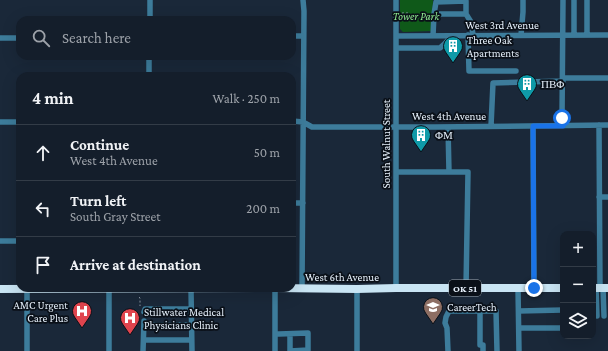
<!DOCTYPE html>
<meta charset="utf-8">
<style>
:root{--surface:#141e2b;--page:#1d2733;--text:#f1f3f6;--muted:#9da2a9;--line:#333c47}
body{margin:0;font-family:"Crimson Pro",serif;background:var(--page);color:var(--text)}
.controls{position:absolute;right:12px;bottom:12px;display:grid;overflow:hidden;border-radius:8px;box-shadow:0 4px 16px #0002}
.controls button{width:36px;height:36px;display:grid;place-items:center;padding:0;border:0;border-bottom:1px solid var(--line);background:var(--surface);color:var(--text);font:20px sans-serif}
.stop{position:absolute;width:12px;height:12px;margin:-9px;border:3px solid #1a73e8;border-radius:50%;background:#fff}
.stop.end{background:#1a73e8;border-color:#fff;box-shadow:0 1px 4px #0008}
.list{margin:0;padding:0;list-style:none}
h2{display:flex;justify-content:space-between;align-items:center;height:52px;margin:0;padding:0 16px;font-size:17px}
h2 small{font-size:13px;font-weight:400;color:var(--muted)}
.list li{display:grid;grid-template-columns:26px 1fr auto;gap:12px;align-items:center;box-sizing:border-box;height:56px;padding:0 16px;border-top:1px solid var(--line)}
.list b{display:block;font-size:15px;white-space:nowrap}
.list p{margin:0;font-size:13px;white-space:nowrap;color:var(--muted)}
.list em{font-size:13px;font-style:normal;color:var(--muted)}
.icon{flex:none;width:22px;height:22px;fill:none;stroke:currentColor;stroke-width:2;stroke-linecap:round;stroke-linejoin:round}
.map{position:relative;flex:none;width:608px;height:351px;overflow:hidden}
.search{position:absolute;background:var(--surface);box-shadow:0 4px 16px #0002;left:16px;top:16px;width:280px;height:44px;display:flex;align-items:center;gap:10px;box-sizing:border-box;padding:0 14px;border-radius:12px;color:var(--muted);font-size:15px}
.panel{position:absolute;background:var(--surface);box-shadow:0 4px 16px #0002;left:16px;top:72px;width:280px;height:220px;border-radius:12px}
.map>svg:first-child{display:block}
</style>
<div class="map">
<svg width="608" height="351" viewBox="0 0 608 351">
<rect width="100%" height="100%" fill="#1a2839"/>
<!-- green -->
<path fill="#0f5919" d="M400,0H433L432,31L403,32L400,29Z"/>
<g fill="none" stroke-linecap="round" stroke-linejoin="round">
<!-- path -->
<path stroke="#8793a1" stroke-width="1" stroke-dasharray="2 2" stroke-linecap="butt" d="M402,13H408
M139,297L140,298V306
M593,330H597"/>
<!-- minor -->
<path stroke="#3d7c9b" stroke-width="5.5" d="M563,0L562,118L563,126
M587,0V35
M434,14L436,2L466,1V14
M150,20V0
M468,35L469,71H516
M521,35L523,12V0
M574,35V0
M292,36H303
M396,36L608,35
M433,36L434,14H466L471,22L473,35
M0,38H20
M396,48H440C444,44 449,41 450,36
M149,76V56
M563,78H608
M292,121L303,122L312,127H435L608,125
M0,122H20
M599,125L600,288
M491,126L493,83L563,81
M533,126L534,288
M448,127L449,172
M396,172H468L466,288
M599,197H608
M292,203H303
M0,241H20
M275,288V351
M302,288L304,11L303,0
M396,288V0
M518,288L519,351
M596,288L597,316
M603,288L604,316
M27,289V351
M109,289V351
M191,289L192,351
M357,289V351
M519,311L563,310
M144,312L145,309H191
M144,325H191
M519,328H563
M275,334H279L308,333V350L290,351V334
M144,340H191
M143,351L144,321
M448,351L447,328L445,323L446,317L449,311H480
M483,351V345H480V311H496L497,351"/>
<!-- highway -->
<path stroke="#c9e5f4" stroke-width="8" d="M593,288H608
M0,289L275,288L357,289L396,288H563"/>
</g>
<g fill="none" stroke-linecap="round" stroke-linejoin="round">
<!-- route -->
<path stroke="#1a73e8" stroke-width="5" d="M534,288L533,126H563L562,118"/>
</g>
<!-- icons -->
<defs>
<symbol id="building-pin" viewBox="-11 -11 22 30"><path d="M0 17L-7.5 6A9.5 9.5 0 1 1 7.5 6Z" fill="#0f9aa8" stroke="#0a1018"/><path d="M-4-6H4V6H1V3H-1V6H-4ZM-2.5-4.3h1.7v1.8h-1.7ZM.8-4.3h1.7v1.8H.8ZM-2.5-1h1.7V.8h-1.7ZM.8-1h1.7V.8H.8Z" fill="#fff"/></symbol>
<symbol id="school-pin" viewBox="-11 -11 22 30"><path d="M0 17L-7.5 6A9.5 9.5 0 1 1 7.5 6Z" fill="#8d6e63" stroke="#0a1018"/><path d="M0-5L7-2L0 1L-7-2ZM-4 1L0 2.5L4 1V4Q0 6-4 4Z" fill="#fff"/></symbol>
<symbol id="hospital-pin" viewBox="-11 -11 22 30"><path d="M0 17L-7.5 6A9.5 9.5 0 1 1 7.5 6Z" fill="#e0444e" stroke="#0a1018"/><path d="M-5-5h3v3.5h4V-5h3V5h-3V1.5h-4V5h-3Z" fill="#fff"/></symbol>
</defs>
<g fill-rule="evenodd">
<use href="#building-pin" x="442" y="35" width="22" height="30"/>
<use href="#building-pin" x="516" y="73" width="22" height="30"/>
<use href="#building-pin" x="410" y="124" width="22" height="30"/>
<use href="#school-pin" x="422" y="296" width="22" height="30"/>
<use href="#hospital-pin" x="71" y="300" width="22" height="30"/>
<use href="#hospital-pin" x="119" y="307" width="22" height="30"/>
</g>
<g text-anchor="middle" stroke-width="3.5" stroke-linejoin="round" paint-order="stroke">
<!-- shield labels -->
<rect fill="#0a1018" stroke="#a4adb7" stroke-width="1" x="449" y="280" width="32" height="16" rx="3"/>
<g font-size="10" font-weight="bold" fill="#e6f0fb">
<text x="465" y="292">OK 51</text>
</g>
<!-- park labels -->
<g font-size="11" font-style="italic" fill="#93ee94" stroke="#0a1018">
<text x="416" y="20">Tower Park</text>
</g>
<!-- street labels -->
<g font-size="11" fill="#e6f0fb" stroke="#0a1018">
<text x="502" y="29">West 3rd Avenue</text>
<text x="449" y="120">West 4th Avenue</text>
<text transform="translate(386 144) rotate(-90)" y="4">South Walnut Street</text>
<text x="342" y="281">West 6th Avenue</text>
</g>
<!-- poi labels -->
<g font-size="11" fill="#e6f0fb" stroke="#0a1018" text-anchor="start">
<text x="467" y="44">Three Oak<tspan x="467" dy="13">Apartments</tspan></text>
<text x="541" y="88">ΠΒΦ</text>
<text x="435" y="139">ΦΜ</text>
<text x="68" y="309" text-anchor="end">AMC Urgent<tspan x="68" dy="13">Care Plus</tspan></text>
<text x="447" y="311">CareerTech</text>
<text x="144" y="316">Stillwater Medical<tspan x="144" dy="13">Physicians Clinic</tspan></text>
</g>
</g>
</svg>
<div class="controls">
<button>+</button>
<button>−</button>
<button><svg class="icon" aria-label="layers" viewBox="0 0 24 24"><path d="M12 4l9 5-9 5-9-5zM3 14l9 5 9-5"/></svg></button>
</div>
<div class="stop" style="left:562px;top:118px"></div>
<div class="stop end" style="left:534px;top:288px"></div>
<div class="search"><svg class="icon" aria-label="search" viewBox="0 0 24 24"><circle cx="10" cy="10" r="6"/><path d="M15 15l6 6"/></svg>Search here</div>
<section class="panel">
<h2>4 min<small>Walk · 250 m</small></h2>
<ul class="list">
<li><svg class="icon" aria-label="ahead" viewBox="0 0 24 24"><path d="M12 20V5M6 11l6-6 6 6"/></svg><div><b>Continue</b><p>West 4th Avenue</p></div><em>50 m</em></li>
<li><svg class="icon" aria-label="left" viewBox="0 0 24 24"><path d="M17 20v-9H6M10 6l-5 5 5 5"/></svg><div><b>Turn left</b><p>South Gray Street</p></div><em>200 m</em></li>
<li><svg class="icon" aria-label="arrive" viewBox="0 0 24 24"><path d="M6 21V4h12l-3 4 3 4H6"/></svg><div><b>Arrive at destination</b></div></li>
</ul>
</section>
</div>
